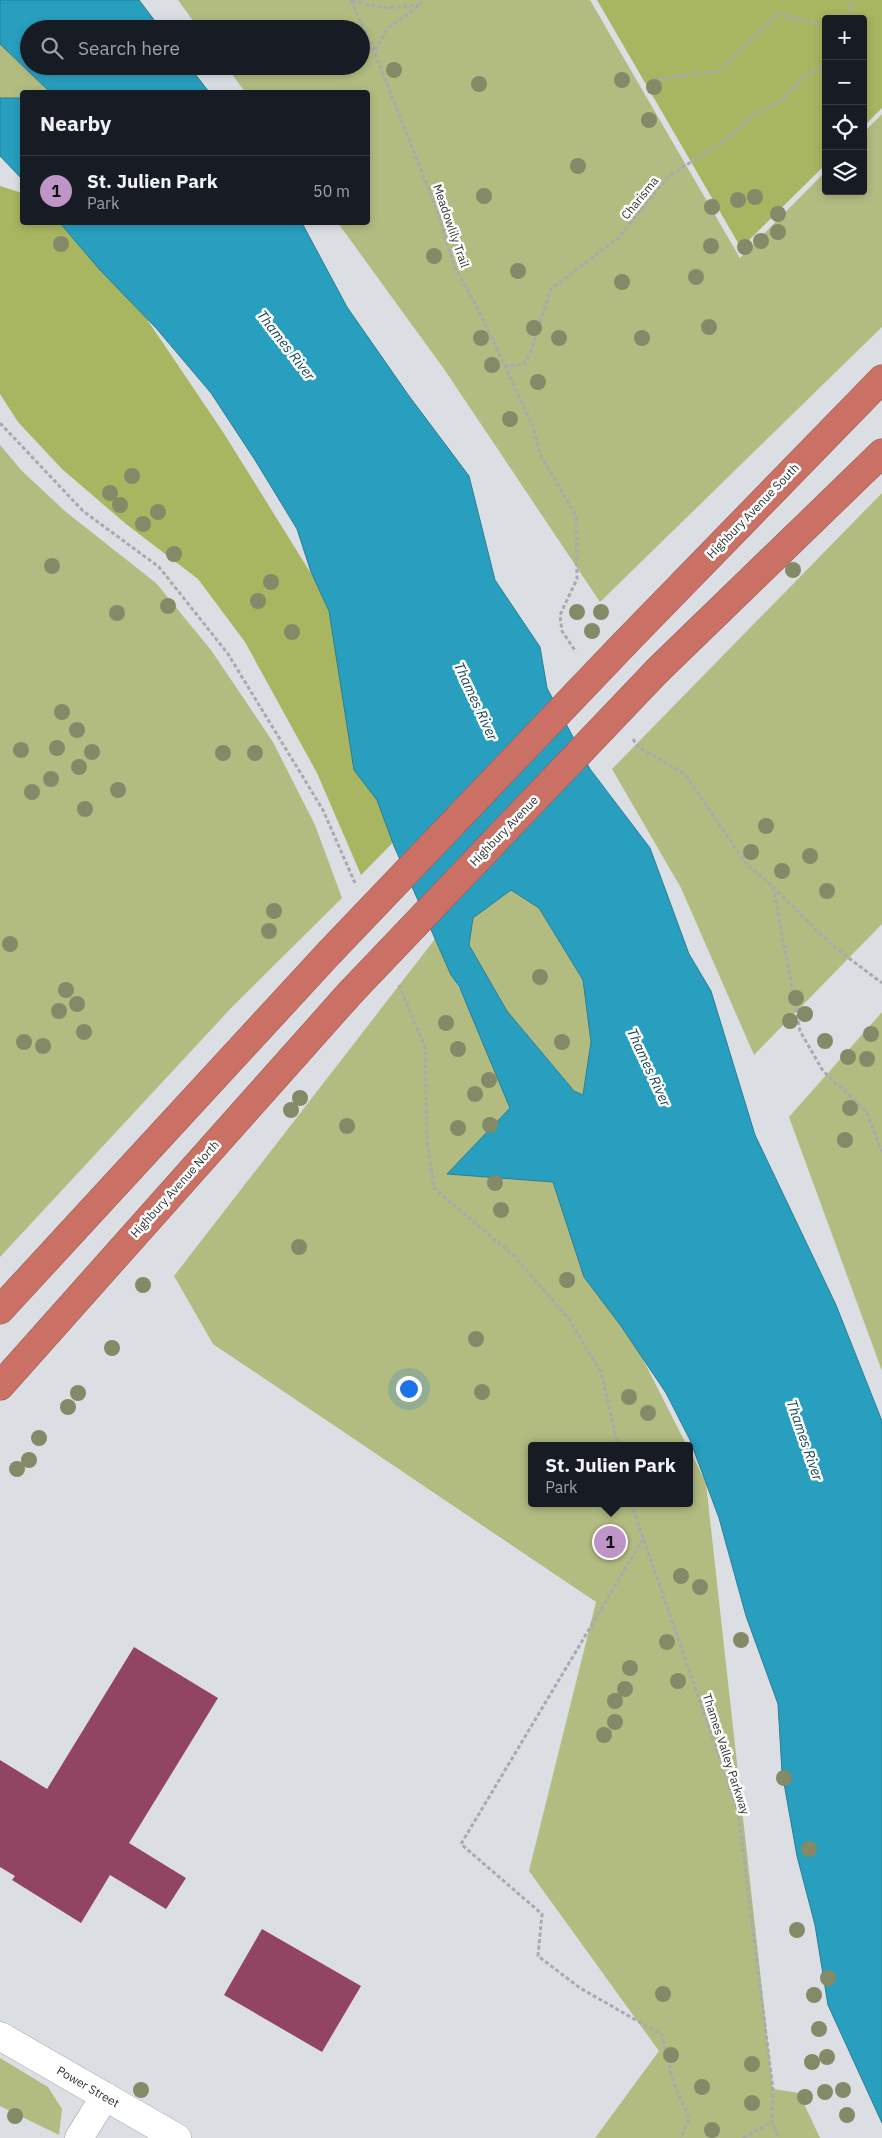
<!DOCTYPE html>
<meta charset="utf-8">
<style>
:root{--surface:#171b24;--page:#242831;--text:#f1f3f6;--muted:#9ea1a6;--line:#363941;--accent:#bf95c7}
body{margin:0;font-family:"IBM Plex Sans",sans-serif;background:var(--page);color:var(--text)}
.controls{position:absolute;right:15px;top:15px;display:grid;overflow:hidden;border-radius:5px;box-shadow:0 2px 8px #0003}
.controls button{width:45px;height:45px;display:grid;place-items:center;padding:0;border:0;border-bottom:1px solid var(--line);background:var(--surface);color:var(--text);font:25px sans-serif}
.you{position:absolute;left:408px;top:1388px;width:18px;height:18px;margin:-12px;border:4px solid #fff;border-radius:50%;background:#1a73e8;box-shadow:0 0 0 8px #1a73e833}
.badge{display:grid;place-items:center;width:32px;height:32px;border-radius:50%;background:var(--accent);color:#111;font-size:16px;font-weight:700}
.pin{position:absolute;translate:-50% -50%;border:2px solid #fff;box-shadow:0 1px 5px #0006}
.popup{position:absolute;left:528px;top:1442px;width:165px;height:65px;box-sizing:border-box;display:grid;place-content:center;border-radius:5px;background:var(--surface);filter:drop-shadow(0 1px 4px #0005);font-size:16px;white-space:nowrap;color:var(--muted)}
.popup b{font-size:19px;color:var(--text)}
.popup::after{content:'';position:absolute;left:50%;top:100%;margin-left:-10px;border:10px solid transparent;border-top-color:var(--surface)}
.list{margin:0;padding:0;list-style:none}
h2{display:flex;justify-content:space-between;align-items:center;height:65px;margin:0;padding:0 20px;font-size:21px}
h2 small{font-size:16px;font-weight:400;color:var(--muted)}
.list li{display:grid;grid-template-columns:32px 1fr auto;gap:15px;align-items:center;box-sizing:border-box;height:70px;padding:0 20px;border-top:1px solid var(--line)}
.list b{display:block;font-size:19px;white-space:nowrap}
.list p{margin:0;font-size:16px;white-space:nowrap;color:var(--muted)}
.list em{font-size:16px;font-style:normal;color:var(--muted)}
.icon{flex:none;width:28px;height:28px;fill:none;stroke:currentColor;stroke-width:2;stroke-linecap:round;stroke-linejoin:round}
.map{position:relative;flex:none;width:882px;height:2138px;overflow:hidden}
.search{position:absolute;background:var(--surface);box-shadow:0 2px 8px #0003;left:20px;top:20px;width:350px;height:55px;display:flex;align-items:center;gap:12px;box-sizing:border-box;padding:0 18px;border-radius:28px;color:var(--muted);font-size:19px}
.panel{position:absolute;background:var(--surface);box-shadow:0 2px 8px #0003;left:20px;top:90px;width:350px;height:135px;border-radius:5px}
.map>svg:first-child{display:block}
</style>
<div class="map">
<svg width="882" height="2138" viewBox="0 0 882 2138">
<rect width="100%" height="100%" fill="#dbdfe4"/>
<!-- green -->
<path fill="#b2bc81" d="M178,0H590L740,258L826,171V191H863V133L882,114V327L600,602L444,369L338,223L368,222V92H245L226,66H361V29H199Z
M0,44L5,46L50,92H22V98H0Z
M0,445L22,471L66,512L156,583L211,650L273,742L315,825L342,898L233,1006L0,1257Z
M882,493V924L754,1055L681,888L612,769Z
M511,890L539,908L583,980L591,1042L583,1095L574,1091L507,1011L469,945L473,918Z
M435,939L553,1182L687,1446H531V1503H689V1449L706,1483L773,2089L799,2093L820,2138H595L659,2051L529,1871L596,1602L213,1344L174,1276Z
M882,1012V1371L789,1117Z
M0,2058L48,2087L62,2109L59,2135L0,2106Z"/>
<!-- forest -->
<path fill="#a8b561" d="M597,0H882V108L863,127V19H826V164L741,248Z
M0,186L22,193V222L82,223L223,432L361,654L419,816L361,875L317,773L245,642L198,579L126,524L62,469L18,422L0,394Z"/>
<!-- water -->
<path fill="#289fbf" stroke="#2a7e94" fill-rule="evenodd" d="M0,0H139L161,29H29V66H189L209,92H50L0,44Z
M0,98H22V179L0,156Z
M60,223H302L347,307L409,396L469,476L495,580L540,647L547,688L590,769L650,848L689,954L711,991L755,1135L836,1305L882,1421V2123L828,2005L815,1925L797,1856L782,1772L778,1704L746,1616L719,1518L690,1440L666,1393L621,1326L584,1277L553,1182L447,1174L510,1108L459,986L451,975L394,846L377,800L354,770L329,611L311,572L297,529L255,460L211,393L156,328L100,270ZM511,890L539,908L583,980L591,1042L583,1095L574,1091L507,1011L469,945L473,918Z"/>
<!-- building -->
<path fill="#924562" d="M134,1647L218,1698L129,1843L186,1878L166,1909L110,1875L81,1923L12,1880L15,1876L0,1867V1760L47,1789Z
M262,1929L361,1986L322,2052L224,1995Z"/>
<g fill="none" stroke-linecap="round" stroke-linejoin="round">
<defs>
<path id="minor" d="M0,2036L177,2138
M79,2138L105,2096"/>
<path id="motorway" d="M625,643L882,379
M658,670L882,453
M0,1310L329,953
M0,1386L351,992"/>
</defs>
<!-- minor casing -->
<use href="#minor" stroke="#a2a5aa" stroke-width="29"/>
<!-- motorway casing -->
<use href="#motorway" stroke="#945a52" stroke-width="29"/>
<!-- path -->
<path stroke="#a7aaae" stroke-width="3" stroke-dasharray="4 2.5" stroke-linecap="butt" d="M351,0L374,51L437,210L454,266L479,311L533,426L540,454L576,516L577,579L560,615L562,631L576,652
M352,1L386,8L419,5
M848,19L852,0
M375,50L387,29L420,5L423,0
M652,80L719,71L777,14L826,26
M504,366L524,364L531,351L551,289L618,238L669,176L727,139L755,114L778,103L807,75L826,64
M0,423L83,511L159,567L228,654L323,810L355,883
M633,739L638,747L685,774L747,865L773,886L800,1031L823,1071L866,1111L882,1152
M773,887L834,947L882,983
M399,985L425,1047L427,1141L434,1188L515,1257L568,1318L601,1372L618,1446
M631,1503L738,1811L773,2089L772,2122L779,2138
M643,1539L461,1844L542,1914L538,1956L580,1988L662,2035L673,2081L689,2118L681,2138
M743,2138L772,2122"/>
<!-- minor -->
<use href="#minor" stroke="#fff" stroke-width="28"/>
<!-- motorway -->
<use href="#motorway" stroke="#cb7064" stroke-width="28"/>
<defs>
<path id="motorway-bridge" d="M329,953L625,643
M351,992L658,670"/>
</defs>
<!-- motorway-bridge casing -->
<use href="#motorway-bridge" stroke="#945a52" stroke-width="29" stroke-linecap="butt"/>
<!-- motorway-bridge -->
<use href="#motorway-bridge" stroke="#cb7064" stroke-width="28"/>
</g>
<!-- trees -->
<g fill="#848a67">
<circle cx="394" cy="70" r="8"/>
<circle cx="622" cy="80" r="8"/>
<circle cx="479" cy="84" r="8"/>
<circle cx="654" cy="87" r="8"/>
<circle cx="649" cy="120" r="8"/>
<circle cx="578" cy="166" r="8"/>
<circle cx="484" cy="196" r="8"/>
<circle cx="755" cy="197" r="8"/>
<circle cx="738" cy="200" r="8"/>
<circle cx="712" cy="207" r="8"/>
<circle cx="778" cy="214" r="8"/>
<circle cx="778" cy="232" r="8"/>
<circle cx="761" cy="241" r="8"/>
<circle cx="61" cy="244" r="8"/>
<circle cx="711" cy="246" r="8"/>
<circle cx="745" cy="247" r="8"/>
<circle cx="434" cy="256" r="8"/>
<circle cx="518" cy="271" r="8"/>
<circle cx="696" cy="277" r="8"/>
<circle cx="622" cy="282" r="8"/>
<circle cx="709" cy="327" r="8"/>
<circle cx="534" cy="328" r="8"/>
<circle cx="481" cy="338" r="8"/>
<circle cx="559" cy="338" r="8"/>
<circle cx="642" cy="338" r="8"/>
<circle cx="492" cy="365" r="8"/>
<circle cx="538" cy="382" r="8"/>
<circle cx="510" cy="419" r="8"/>
<circle cx="132" cy="476" r="8"/>
<circle cx="110" cy="493" r="8"/>
<circle cx="120" cy="505" r="8"/>
<circle cx="158" cy="512" r="8"/>
<circle cx="143" cy="524" r="8"/>
<circle cx="174" cy="554" r="8"/>
<circle cx="52" cy="566" r="8"/>
<circle cx="793" cy="570" r="8"/>
<circle cx="271" cy="582" r="8"/>
<circle cx="258" cy="601" r="8"/>
<circle cx="168" cy="606" r="8"/>
<circle cx="577" cy="612" r="8"/>
<circle cx="601" cy="612" r="8"/>
<circle cx="117" cy="613" r="8"/>
<circle cx="592" cy="631" r="8"/>
<circle cx="292" cy="632" r="8"/>
<circle cx="62" cy="712" r="8"/>
<circle cx="77" cy="730" r="8"/>
<circle cx="57" cy="748" r="8"/>
<circle cx="21" cy="750" r="8"/>
<circle cx="92" cy="752" r="8"/>
<circle cx="223" cy="753" r="8"/>
<circle cx="255" cy="753" r="8"/>
<circle cx="79" cy="767" r="8"/>
<circle cx="51" cy="779" r="8"/>
<circle cx="118" cy="790" r="8"/>
<circle cx="32" cy="792" r="8"/>
<circle cx="85" cy="809" r="8"/>
<circle cx="766" cy="826" r="8"/>
<circle cx="751" cy="852" r="8"/>
<circle cx="810" cy="856" r="8"/>
<circle cx="782" cy="871" r="8"/>
<circle cx="827" cy="891" r="8"/>
<circle cx="274" cy="911" r="8"/>
<circle cx="269" cy="931" r="8"/>
<circle cx="10" cy="944" r="8"/>
<circle cx="540" cy="977" r="8"/>
<circle cx="66" cy="990" r="8"/>
<circle cx="796" cy="998" r="8"/>
<circle cx="77" cy="1004" r="8"/>
<circle cx="59" cy="1011" r="8"/>
<circle cx="805" cy="1014" r="8"/>
<circle cx="790" cy="1021" r="8"/>
<circle cx="446" cy="1023" r="8"/>
<circle cx="84" cy="1032" r="8"/>
<circle cx="871" cy="1034" r="8"/>
<circle cx="825" cy="1041" r="8"/>
<circle cx="24" cy="1042" r="8"/>
<circle cx="562" cy="1042" r="8"/>
<circle cx="43" cy="1046" r="8"/>
<circle cx="458" cy="1049" r="8"/>
<circle cx="848" cy="1057" r="8"/>
<circle cx="867" cy="1059" r="8"/>
<circle cx="489" cy="1080" r="8"/>
<circle cx="475" cy="1094" r="8"/>
<circle cx="300" cy="1098" r="8"/>
<circle cx="850" cy="1108" r="8"/>
<circle cx="291" cy="1110" r="8"/>
<circle cx="490" cy="1125" r="8"/>
<circle cx="347" cy="1126" r="8"/>
<circle cx="458" cy="1128" r="8"/>
<circle cx="845" cy="1140" r="8"/>
<circle cx="495" cy="1183" r="8"/>
<circle cx="501" cy="1210" r="8"/>
<circle cx="299" cy="1247" r="8"/>
<circle cx="567" cy="1280" r="8"/>
<circle cx="143" cy="1285" r="8"/>
<circle cx="476" cy="1339" r="8"/>
<circle cx="112" cy="1348" r="8"/>
<circle cx="482" cy="1392" r="8"/>
<circle cx="78" cy="1393" r="8"/>
<circle cx="629" cy="1397" r="8"/>
<circle cx="68" cy="1407" r="8"/>
<circle cx="648" cy="1413" r="8"/>
<circle cx="39" cy="1438" r="8"/>
<circle cx="29" cy="1460" r="8"/>
<circle cx="17" cy="1469" r="8"/>
<circle cx="681" cy="1576" r="8"/>
<circle cx="700" cy="1587" r="8"/>
<circle cx="741" cy="1640" r="8"/>
<circle cx="667" cy="1642" r="8"/>
<circle cx="630" cy="1668" r="8"/>
<circle cx="678" cy="1681" r="8"/>
<circle cx="625" cy="1689" r="8"/>
<circle cx="615" cy="1701" r="8"/>
<circle cx="615" cy="1722" r="8"/>
<circle cx="604" cy="1735" r="8"/>
<circle cx="784" cy="1778" r="8"/>
<circle cx="809" cy="1849" r="8"/>
<circle cx="797" cy="1930" r="8"/>
<circle cx="828" cy="1978" r="8"/>
<circle cx="663" cy="1994" r="8"/>
<circle cx="814" cy="1995" r="8"/>
<circle cx="819" cy="2029" r="8"/>
<circle cx="671" cy="2055" r="8"/>
<circle cx="827" cy="2057" r="8"/>
<circle cx="812" cy="2062" r="8"/>
<circle cx="752" cy="2064" r="8"/>
<circle cx="702" cy="2087" r="8"/>
<circle cx="141" cy="2090" r="8"/>
<circle cx="843" cy="2090" r="8"/>
<circle cx="825" cy="2092" r="8"/>
<circle cx="805" cy="2097" r="8"/>
<circle cx="752" cy="2103" r="8"/>
<circle cx="847" cy="2115" r="8"/>
<circle cx="15" cy="2116" r="8"/>
<circle cx="712" cy="2130" r="8"/>
</g>
<g text-anchor="middle" stroke-width="5" stroke-linejoin="round" paint-order="stroke">
<!-- street labels -->
<g font-size="12" fill="#2e3031" stroke="#fff">
<text transform="translate(640 198) rotate(-51)" y="4">Charisma</text>
<text transform="translate(451 226) rotate(71)" y="4">Meadowlily Trail</text>
<text transform="translate(753 511) rotate(-46)" y="4">Highbury Avenue South</text>
<text transform="translate(504 831) rotate(-46)" y="4">Highbury Avenue</text>
<text transform="translate(175 1189) rotate(-48)" y="4">Highbury Avenue North</text>
<text transform="translate(726 1754) rotate(72)" y="4">Thames Valley Parkway</text>
<text transform="translate(88 2087) rotate(30)" y="4">Power Street</text>
</g>
<!-- water labels -->
<g font-size="14" font-style="italic" fill="#144453" stroke="#fff">
<text transform="translate(286 345) rotate(52)" y="5">Thames River</text>
<text transform="translate(476 701) rotate(65)" y="5">Thames River</text>
<text transform="translate(649 1067) rotate(65)" y="5">Thames River</text>
<text transform="translate(805 1440) rotate(71)" y="5">Thames River</text>
</g>
</g>
</svg>
<div class="controls">
<button>+</button>
<button>−</button>
<button><svg class="icon" aria-label="locate" viewBox="0 0 24 24"><circle cx="12" cy="12" r="6"/><path d="M12 2v4M12 18v4M2 12h4M18 12h4"/></svg></button>
<button><svg class="icon" aria-label="layers" viewBox="0 0 24 24"><path d="M12 4l9 5-9 5-9-5zM3 14l9 5 9-5"/></svg></button>
</div>
<div class="you"></div>
<div class="pin badge" style="left:610px;top:1542px">1</div>
<div class="popup"><b>St. Julien Park</b>Park</div>
<div class="search"><svg class="icon" aria-label="search" viewBox="0 0 24 24"><circle cx="10" cy="10" r="6"/><path d="M15 15l6 6"/></svg>Search here</div>
<section class="panel">
<h2>Nearby<small></small></h2>
<ul class="list">
<li><span class="badge">1</span><div><b>St. Julien Park</b><p>Park</p></div><em>50 m</em></li>
</ul>
</section>
</div>
